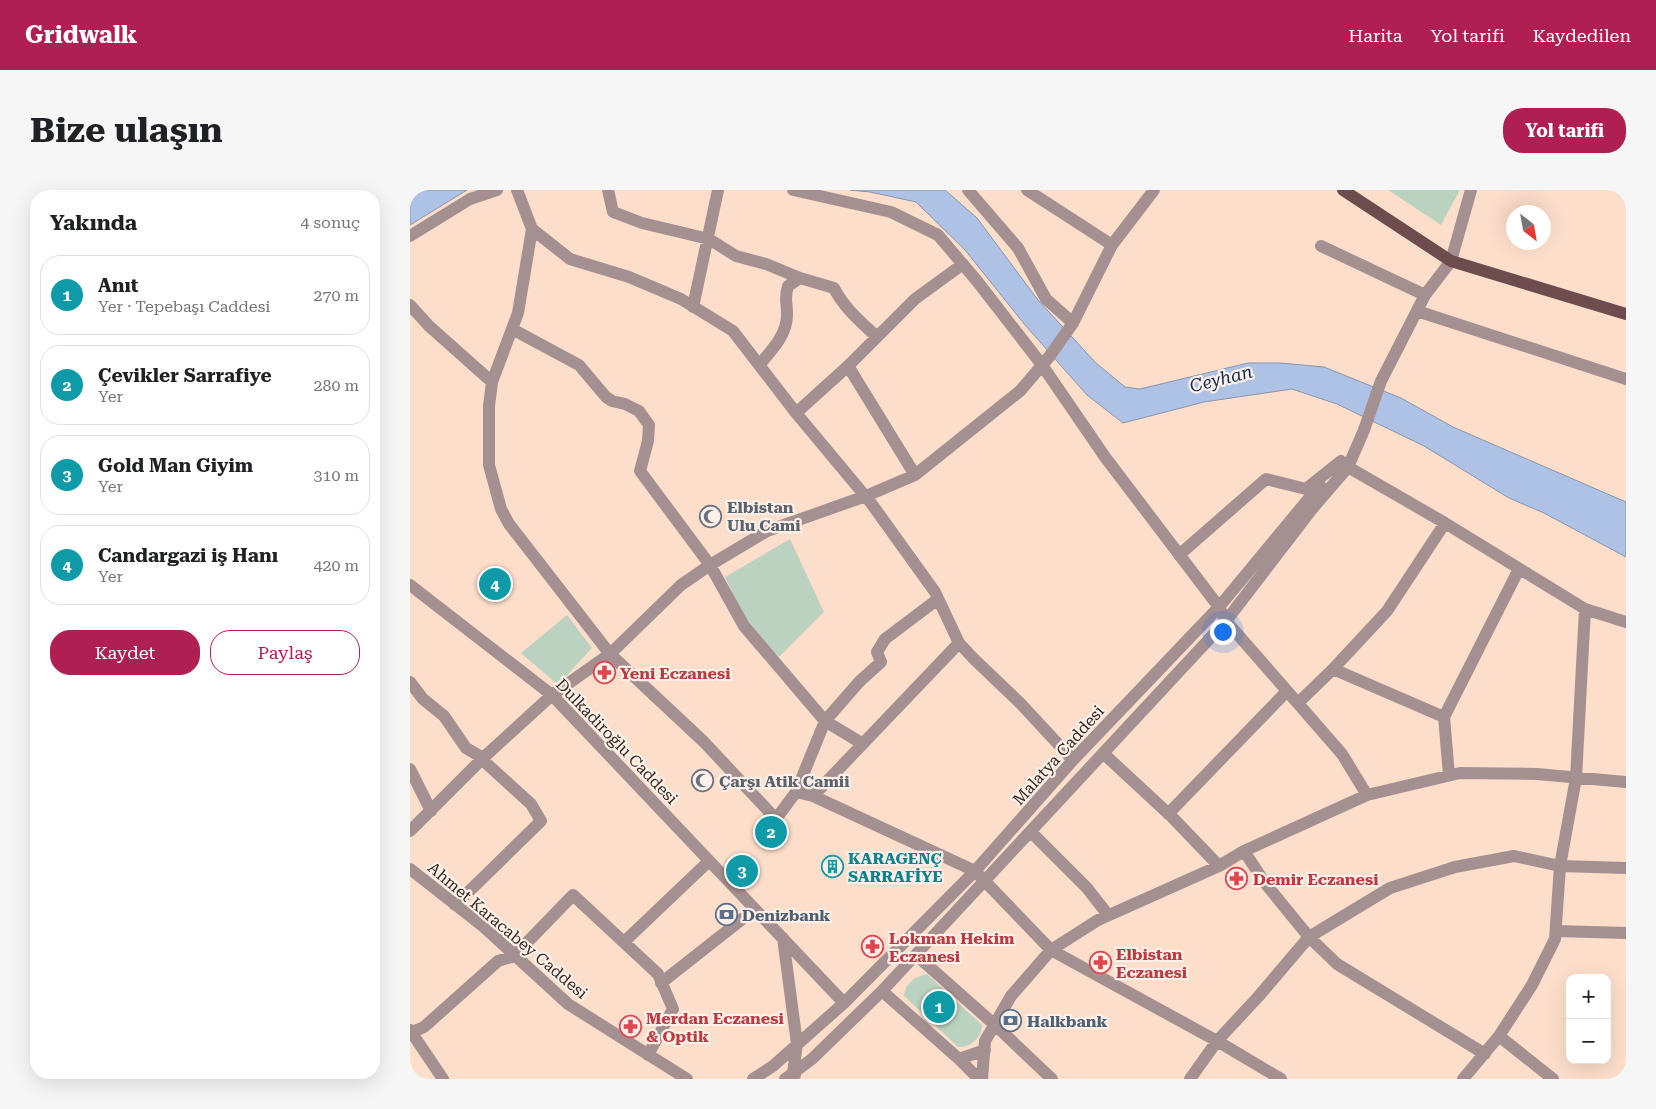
<!DOCTYPE html>
<html lang="tr">
<meta charset="utf-8">
<style>
:root{--surface:#fff;--page:#f6f6f6;--text:#202124;--muted:#757577;--line:#e0e0e0;--accent:#b01f52}
body{margin:0;font-family:"Roboto Serif",serif;background:var(--page);color:var(--text)}
.controls{position:absolute;right:15px;bottom:15px;display:grid;overflow:hidden;border-radius:10px;box-shadow:0 5px 20px #0002}
.controls button{width:45px;height:45px;display:grid;place-items:center;padding:0;border:0;border-bottom:1px solid var(--line);background:var(--surface);color:var(--text);font:25px sans-serif}
.compass{position:absolute;left:1096px;top:15px;width:45px;height:45px;border-radius:50%;background:var(--surface);box-shadow:0 5px 20px #0002;rotate:149deg}
.you{position:absolute;left:812px;top:441px;width:18px;height:18px;margin:-12px;border:4px solid #fff;border-radius:50%;background:#1a73e8;box-shadow:0 0 0 8px #1a73e833}
.badge{display:grid;place-items:center;width:32px;height:32px;border-radius:50%;background:var(--accent);color:#fff;font-size:16px;font-weight:700}
.pin{position:absolute;translate:-50% -50%;border:2px solid #fff;box-shadow:0 1px 5px #0006}
.list{margin:0;padding:0;list-style:none}
h2{display:flex;justify-content:space-between;align-items:center;height:65px;margin:0;padding:0 20px;font-size:21px}
h2 small{font-size:16px;font-weight:400;color:var(--muted)}
.list li{display:grid;grid-template-columns:32px 1fr auto;gap:15px;align-items:center;box-sizing:border-box;height:80px;margin:0 10px 10px;padding:0 10px;border:1px solid var(--line);border-radius:20px}
.list b{display:block;font-size:19px;white-space:nowrap}
.list p{margin:0;font-size:16px;white-space:nowrap;color:var(--muted)}
.list em{font-size:16px;font-style:normal;color:var(--muted)}
.actions{display:flex;gap:10px;padding:15px 20px}
.actions a{flex:1;padding:11px 0;border:1px solid var(--accent);border-radius:20px;text-align:center;font-size:18px;color:var(--accent)}
.actions .main{background:var(--accent);color:#fff}
.map{position:relative;flex:none;width:1216px;height:889px;overflow:hidden;border-radius:20px}
header{display:flex;align-items:center;gap:30px;box-sizing:border-box;height:70px;padding:0 25px;background:var(--accent);color:#fff}
header strong{font-size:24px}
nav{display:flex;gap:28px;margin-inline-start:auto;font-size:18px}
.intro{display:flex;align-items:center;justify-content:space-between;box-sizing:border-box;height:120px;padding:0 30px}
h1{margin:0;font-size:35px}
.button{padding:12px 22px;border-radius:20px;background:var(--accent);color:#fff;font-size:18px;font-weight:700}
main{display:flex;gap:30px;padding:0 30px}
aside{flex:1;background:var(--surface);border-radius:20px;box-shadow:0 5px 20px #0002}
.map>svg:first-child{display:block}
</style>
<header>
<strong>Gridwalk</strong>
<nav><a>Harita</a><a>Yol tarifi</a><a>Kaydedilen</a></nav>
</header>
<div class="intro"><h1>Bize ulaşın</h1><a class="button">Yol tarifi</a></div>
<main>
<aside>
<h2>Yakında<small>4 sonuç</small></h2>
<ul class="list">
<li><span class="badge" style="background:#0f9aa8">1</span><div><b>Anıt</b><p>Yer · Tepebaşı Caddesi</p></div><em>270 m</em></li>
<li><span class="badge" style="background:#0f9aa8">2</span><div><b>Çevikler Sarrafiye</b><p>Yer</p></div><em>280 m</em></li>
<li><span class="badge" style="background:#0f9aa8">3</span><div><b>Gold Man Giyim</b><p>Yer</p></div><em>310 m</em></li>
<li><span class="badge" style="background:#0f9aa8">4</span><div><b>Candargazi iş Hanı</b><p>Yer</p></div><em>420 m</em></li>
</ul>
<div class="actions"><a class="main">Kaydet</a><a>Paylaş</a></div>
</aside>
<div class="map">
<svg width="1216" height="889" viewBox="0 0 1216 889">
<rect width="100%" height="100%" fill="#fddecb"/>
<!-- green -->
<path fill="#bcd2c0" d="M978,0H1050L1031,35Z
M380,349L414,422L369,467L336,431L315,387Z
M157,425L182,458L148,495L111,463Z
M517,784L572,835C571,849 561,857 548,857L494,806C496,792 504,787 517,784Z"/>
<!-- water -->
<path fill="#aec2e6" stroke="#8994ab" d="M6,0H57L0,35V4Z
M440,0H535L567,28L628,110L686,173L715,197L730,199L838,173H870L914,177L991,208L1043,237L1216,312V367L1134,323L1099,308L1014,256L927,214L882,199L794,212L713,233L677,205L615,135L555,60L506,12L460,2Z
M516 816a13 13 0 1 1 26 0a13 13 0 1 1-26 0Z"/>
<g fill="none" stroke-linecap="round" stroke-linejoin="round">
<!-- minor -->
<path stroke="#a59091" stroke-width="12" d="M107,0L122,39L160,69L219,87L271,109L323,141L386,223L461,313L525,402L549,453L564,469L611,514L663,570
M198,0L203,22L232,33L299,49L326,66L356,74L390,88
M383,0L481,22L528,45L567,91L632,175L695,267L809,417L816,431L932,564L957,605
M558,0L608,58L636,109L663,133
M617,0L702,55
M122,39L108,123L82,192L79,216V275L91,319L99,334L200,464L294,552L366,629L386,602L415,531L449,492L471,472L467,462L475,449L528,409
M0,46L60,9L87,0
M911,56L1015,105
M0,115L19,136L82,192
M283,117L308,0
M1007,121L1216,189
M102,139L169,175L196,207L202,211L215,214L229,221L239,235L238,251L230,281L300,375L334,436L415,531L453,554
M349,175C362,160 378,144 377,123C377,111 374,109 378,96L390,88L424,98C434,118 451,132 467,147
M438,176L505,285
M386,223L438,176L505,109L553,74
M769,365L856,289L896,299L931,271L938,277L1035,333L1175,419L1166,588L1150,676L1145,749L1122,795L1089,846L1053,889
M0,395L142,505L434,813
M1175,419L1216,432
M923,479L1034,527
M0,492L13,509L34,526L56,558L73,568L76,573L121,614L131,631L45,715
M888,513L923,479L977,421L1035,333
M694,564L762,627L809,676
M0,579L21,621
M1039,585L1034,527L1109,379
M386,602L403,606L565,681L641,760L807,851L871,889
M403,606L549,453
M758,624L877,501
M0,641L73,568L142,505L200,464L271,395L300,375L357,341L456,306L505,285L610,201L639,167L663,133L702,55L744,0
M621,642L677,698L698,725
M834,661L855,693L899,747L927,774L1075,864
M0,679L74,737L158,814L277,889
M1146,741L1216,743
M373,748L387,854L383,883L385,885
M214,752L299,671
M506,765L585,835L642,889
M251,793L345,719
M472,801L549,869L575,860
M0,840L33,889
M0,843L14,837L88,771L104,766L163,705L248,784L263,819L238,865
M1089,846L1143,889
M549,869L569,889
M343,889L363,876L434,813L565,681L663,570L809,417L910,295
M375,889L402,869L472,801L816,431L902,319L938,277L954,240L971,191L1015,105L1041,71L1061,0
M572,889L575,851L601,806L641,760L688,730L809,676L834,661L957,605L1050,583L1127,584L1216,592
M780,889L807,851L848,807L899,747L980,698L1045,677L1104,666L1150,676L1216,678"/>
<!-- major -->
<path stroke="#6e4c4d" stroke-width="12" d="M933,0L1041,71L1216,124"/>
</g>
<!-- icons -->
<defs>
<symbol id="mosque-ring" viewBox="-11 -11 22 22"><circle r="9.5" fill="#fcf0e8" stroke="#6b7280" stroke-width="1.5"/><path d="M3.5-4.9A6 6 0 1 0 3.5 4.9A5 5 0 1 1 3.5-4.9Z" fill="#6b7280"/></symbol>
<symbol id="pharmacy-ring" viewBox="-11 -11 22 22"><circle r="9.5" fill="#fcf0e8" stroke="#e0444e" stroke-width="1.5"/><path d="M-2-6h4v4h4v4h-4v4h-4v-4h-4v-4h4Z" fill="#e0444e"/></symbol>
<symbol id="building-ring" viewBox="-11 -11 22 22"><circle r="9.5" fill="#fcf0e8" stroke="#0f9aa8" stroke-width="1.5"/><path d="M-4-6H4V6H1V3H-1V6H-4ZM-2.5-4.3h1.7v1.8h-1.7ZM.8-4.3h1.7v1.8H.8ZM-2.5-1h1.7V.8h-1.7ZM.8-1h1.7V.8H.8Z" fill="#0f9aa8"/></symbol>
<symbol id="bank-ring" viewBox="-11 -11 22 22"><circle r="9.5" fill="#fcf0e8" stroke="#5c6f8a" stroke-width="1.5"/><path d="M-6-4H6V4H-6ZM0-2.3a2.3 2.3 0 1 0 0 4.6a2.3 2.3 0 1 0 0-4.6Z" fill="#5c6f8a"/></symbol>
</defs>
<g fill-rule="evenodd">
<use href="#mosque-ring" x="288" y="314" width="25" height="25"/>
<use href="#pharmacy-ring" x="182" y="470" width="25" height="25"/>
<use href="#mosque-ring" x="280" y="578" width="25" height="25"/>
<use href="#building-ring" x="410" y="664" width="25" height="25"/>
<use href="#pharmacy-ring" x="814" y="676" width="25" height="25"/>
<use href="#bank-ring" x="304" y="712" width="25" height="25"/>
<use href="#pharmacy-ring" x="450" y="744" width="25" height="25"/>
<use href="#pharmacy-ring" x="678" y="760" width="25" height="25"/>
<use href="#bank-ring" x="588" y="818" width="25" height="25"/>
<use href="#pharmacy-ring" x="208" y="824" width="25" height="25"/>
</g>
<g text-anchor="middle" stroke-width="4.5" stroke-linejoin="round" paint-order="stroke">
<!-- worship labels -->
<g font-size="16" font-weight="bold" fill="#5b616d" stroke="#fcf0e8" text-anchor="start">
<text x="317" y="323">Elbistan<tspan x="317" dy="18">Ulu Cami</tspan></text>
<text x="309" y="597">Çarşı Atik Camii</text>
</g>
<!-- health labels -->
<g font-size="16" font-weight="bold" fill="#be3a42" stroke="#fcf0e8" text-anchor="start">
<text x="210" y="489">Yeni Eczanesi</text>
<text x="843" y="695">Demir Eczanesi</text>
<text x="479" y="754">Lokman Hekim<tspan x="479" dy="18">Eczanesi</tspan></text>
<text x="706" y="770">Elbistan<tspan x="706" dy="18">Eczanesi</tspan></text>
<text x="236" y="834">Merdan Eczanesi<tspan x="236" dy="18">&amp; Optik</tspan></text>
</g>
<!-- street labels -->
<g font-size="16" fill="#332821" stroke="#fcf0e8">
<text transform="translate(207 551) rotate(46)" y="6">Dulkadiroğlu Caddesi</text>
<text transform="translate(648 565) rotate(-48)" y="6">Malatya Caddesi</text>
<text transform="translate(98 740) rotate(40)" y="6">Ahmet Karacabey Caddesi</text>
</g>
<!-- culture labels -->
<g font-size="16" font-weight="bold" fill="#0d838f" stroke="#fcf0e8" text-anchor="start">
<text x="438" y="674">KARAGENÇ<tspan x="438" dy="18">SARRAFİYE</tspan></text>
</g>
<!-- service labels -->
<g font-size="16" font-weight="bold" fill="#4e5e75" stroke="#fcf0e8" text-anchor="start">
<text x="332" y="731">Denizbank</text>
<text x="617" y="837">Halkbank</text>
</g>
<!-- water labels -->
<g font-size="18" font-style="italic" fill="#142b57" stroke="#fcf0e8">
<text transform="translate(811 189) rotate(-14)" y="6">Ceyhan</text>
</g>
</g>
</svg>
<div class="controls">
<button>+</button>
<button>−</button>
</div>
<svg class="compass" viewBox="-18 -18 36 36"><path d="M0-13l5 13h-10z" fill="#e53935"/><path d="M0 13l5-13h-10z" fill="#757577"/></svg>
<div class="you"></div>
<div class="pin badge" style="left:529px;top:817px;background:#0f9aa8">1</div>
<div class="pin badge" style="left:361px;top:642px;background:#0f9aa8">2</div>
<div class="pin badge" style="left:332px;top:681px;background:#0f9aa8">3</div>
<div class="pin badge" style="left:85px;top:394px;background:#0f9aa8">4</div>
</div>
</main>
